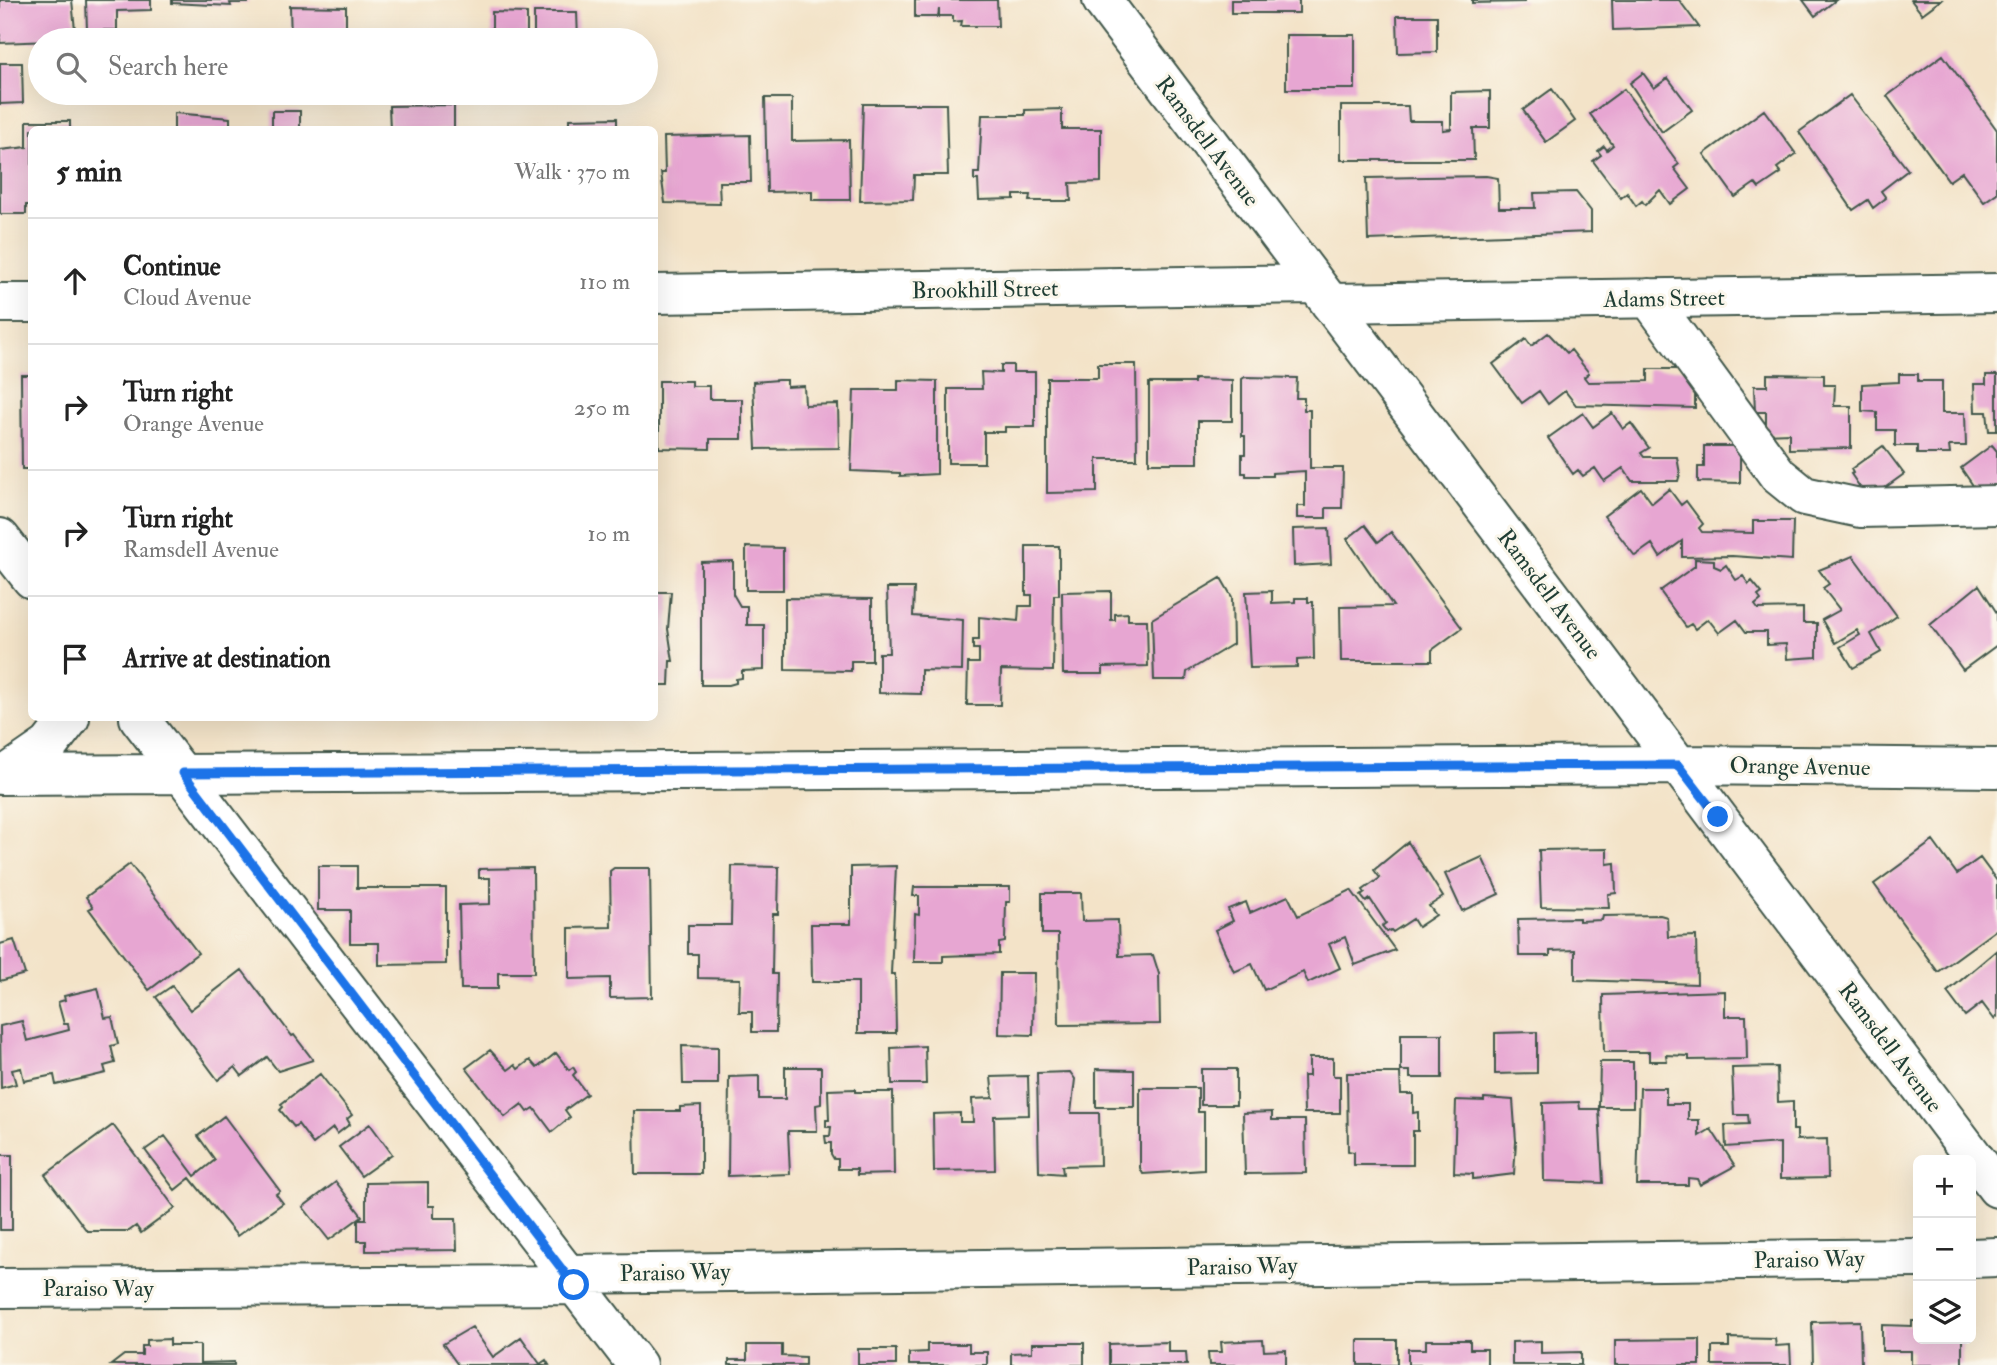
<!DOCTYPE html>
<meta charset="utf-8">
<style>
:root{--surface:#fff;--page:#f6f6f6;--text:#222;--muted:#767676;--line:#e0e0e0}
body{margin:0;font-family:"IM FELL Double Pica",serif;background:var(--page);color:var(--text)}
.controls{position:absolute;right:21px;bottom:21px;display:grid;overflow:hidden;border-radius:10px;box-shadow:0 7px 28px #0002}
.controls button{width:63px;height:63px;display:grid;place-items:center;padding:0;border:0;border-bottom:2px solid var(--line);background:var(--surface);color:var(--text);font:35px sans-serif}
.stop{position:absolute;width:21px;height:21px;margin:-16px;border:5px solid #1a73e8;border-radius:50%;background:#fff}
.stop.end{background:#1a73e8;border-color:#fff;box-shadow:0 2px 7px #0008}
.list{margin:0;padding:0;list-style:none}
h2{display:flex;justify-content:space-between;align-items:center;height:91px;margin:0;padding:0 28px;font-size:30px}
h2 small{font-size:23px;font-weight:400;color:var(--muted)}
.list li{display:grid;grid-template-columns:46px 1fr auto;gap:21px;align-items:center;box-sizing:border-box;height:126px;padding:0 28px;border-top:2px solid var(--line)}
.list b{display:block;font-size:26px;white-space:nowrap}
.list p{margin:0;font-size:23px;white-space:nowrap;color:var(--muted)}
.list em{font-size:23px;font-style:normal;color:var(--muted)}
.icon{flex:none;width:38px;height:38px;fill:none;stroke:currentColor;stroke-width:2;stroke-linecap:round;stroke-linejoin:round}
.map{position:relative;flex:none;width:1997px;height:1365px;overflow:hidden}
.search{position:absolute;background:var(--surface);box-shadow:0 7px 28px #0002;left:28px;top:28px;width:630px;height:77px;display:flex;align-items:center;gap:18px;box-sizing:border-box;padding:0 24px;border-radius:38px;color:var(--muted);font-size:26px}
.panel{position:absolute;background:var(--surface);box-shadow:0 7px 28px #0002;left:28px;top:126px;width:630px;height:595px;border-radius:10px}
.map>svg:first-child{display:block}
</style>
<div class="map">
<svg width="1997" height="1365" viewBox="0 0 1997 1365">
<rect width="100%" height="100%" fill="#fbf7ec"/>
<filter id="ink" filterUnits="userSpaceOnUse"><feTurbulence type="fractalNoise" baseFrequency=".0143" numOctaves="2"/><feDisplacementMap in="SourceGraphic" scale="14" xChannelSelector="R" yChannelSelector="G"/><feConvolveMatrix kernelMatrix="1 2 1 2 8 2 1 2 1" color-interpolation-filters="sRGB"/></filter>
<filter id="wash" filterUnits="userSpaceOnUse"><feTurbulence type="fractalNoise" baseFrequency=".00686" numOctaves="4" result="noise"/><feDisplacementMap in="SourceGraphic" scale="28" xChannelSelector="R" yChannelSelector="G"/><feGaussianBlur stdDeviation="1.57" result="paint"/><feColorMatrix in="noise" values="0 0 0 0 0 0 0 0 0 0 0 0 0 0 0 0 0 1.4 0 .05"/><feComposite in="paint" operator="in"/></filter>
<g filter="url(#wash)">
<rect width="100%" height="100%" fill="#f3e3c8"/>
<g id="blocks">
<!-- building -->
<path fill="#e7a6d2" d="M0,0H72L76,40L0,43Z
M86,0H151V10L117,11V30H87Z
M172,0H248V3H230L231,6L172,3Z
M915,0H997L998,26H961L962,21L953,22V16H939V9L938,17H915Z
M1231,0H1299V13H1231Z
M1472,0H1524V2L1472,3Z
M1612,0H1679L1699,27L1613,30Z
M1803,0H1836L1815,16Z
M1911,0H1941L1922,14Z
M290,6L346,7V40H291Z
M492,12L527,13V40H492Z
M534,12H577L578,40H534Z
M1397,16H1437V52L1398,53Z
M1286,35H1355V89H1286Z
M1943,55L1997,130V193L1984,202L1962,172L1949,181L1887,96Z
M0,63H22L23,103L0,104Z
M1643,73L1654,88L1668,78L1692,110L1662,132L1630,83Z
M1552,89L1575,121L1546,142L1523,110Z
M1624,89L1679,164L1674,168L1690,189L1670,204L1660,190L1645,205L1642,201L1636,206L1627,193L1621,198L1593,161L1601,155L1598,151L1604,146L1607,150L1613,145L1590,114Z
M1490,91V128H1473L1474,160H1341V106H1408L1409,121H1443V130L1451,129V92Z
M77,93H111V99H77Z
M1850,95L1908,170L1881,191L1886,198L1873,208L1868,200L1853,210L1799,132Z
M765,98H792V141L849,140L850,200H812V191L767,192Z
M863,104H946L948,175H914L913,200L860,201Z
M454,105V130H390L389,106Z
M1062,109V129H1101V182L1070,183L1071,201H1029L1030,195H1014V199L979,200L978,180H974V173H979L982,115H1025V110Z
M1764,110L1796,154L1777,168L1781,173L1759,188L1755,183L1735,197L1704,154Z
M272,111H300V130H272Z
M174,113L230,118V130H174Z
M617,118V130H569V119Z
M27,121H70V130H32V205H26V214H0V150L27,147Z
M750,135L751,182H719L720,204L665,203L661,173H665L664,137Z
M1486,176L1498,178L1499,208H1535L1534,193L1576,192L1591,211V232L1368,240L1366,178Z
M1548,333L1567,353L1571,350L1589,373L1584,377L1588,382L1648,381V369H1695V408L1576,405L1565,391L1548,404L1539,391L1522,403L1493,364L1526,339L1531,346Z
M1098,364H1136L1137,459H1097V492L1047,493V378H1098Z
M1001,365H1013V372H1035V427H1005V432H984V463H948V389H982L981,372L1001,373Z
M1767,374L1824,375V385H1835L1834,406H1851V448L1789,449V433L1766,434V412H1755L1754,386H1767Z
M1899,374H1918V381H1942V413H1965L1966,446H1949L1950,454H1917V446H1895V430H1877V412L1862,411V384L1899,382Z
M21,375H32V469H22Z
M1986,375H1997V431H1989L1987,412H1975L1974,384H1986Z
M1245,377L1297,378L1296,398H1304V410H1310V468H1343L1342,508H1326V518H1297V506H1305V471L1272,473V476H1246V473H1242V454H1245V436H1242V379Z
M1194,379L1232,380V421H1198V463H1149V383H1194Z
M778,380H787V387L804,386L805,405L838,404L839,448L756,449L753,382Z
M898,380L937,381V474L900,476V473L851,471L854,390H898Z
M659,381H692V386H709V399H742V439H710V449L659,448Z
M1583,413L1593,427L1612,413L1623,429L1631,423L1649,448L1641,453L1644,457H1677L1680,474L1678,481H1632L1623,468L1604,481L1595,468L1583,476L1578,470L1573,474L1548,438Z
M1992,445L1997,451V485L1981,497L1961,468Z
M1704,446H1740V483L1698,482V467H1704Z
M1883,446L1904,474L1872,497L1866,496L1851,474L1853,473L1851,469Z
M1641,488L1652,503L1669,489L1681,505L1686,501L1703,524L1699,528L1702,532L1753,533V521H1793L1792,560L1732,556L1682,557V541L1660,557L1652,544L1635,556L1604,516Z
M1365,525L1378,542L1391,532L1462,628L1432,650V661H1341L1340,607L1393,606L1347,539Z
M1329,528L1331,564L1294,566L1293,529Z
M1026,546H1059V595H1054L1053,671L1001,670L1000,705H967L968,663H979V649H973V640H979V617L1018,621L1019,606H1032V595H1026Z
M746,547L783,548V590H746Z
M1853,556L1897,616L1871,634L1881,652L1853,668L1840,647L1860,635L1857,630L1835,643L1822,620L1840,610L1823,588L1829,584L1819,570Z
M1695,559L1714,560V566L1721,569L1726,565L1736,580L1743,576L1749,584L1752,581L1762,593L1758,596L1761,600L1755,605L1758,609L1803,608V623H1817V657L1787,659L1786,644L1767,645V632H1746L1737,620L1719,633L1708,619L1695,629L1691,624L1686,627L1660,591L1695,566Z
M733,561V594L740,606H747V625H764V670L742,671V678L736,679V683L729,685H701V562Z
M1221,578L1232,597L1233,644L1187,672L1186,680H1154L1152,619Z
M1979,585L1997,613V645L1963,670L1930,625Z
M887,588H914L913,616L963,620L962,671L921,670V694L879,693V653H889Z
M1111,591V620H1115V614L1128,613V620H1147L1148,666L1103,667V674H1063L1062,592Z
M1272,591V603L1295,602V598H1308V602H1313L1314,659L1297,660V667L1250,668L1246,592Z
M654,592H671L668,629L673,661H670L669,685H654Z
M785,598L872,599V661H851V671L785,670Z
M1933,841L1957,874L1980,858L1997,881V929L1938,972L1874,884Z
M1408,842L1443,897L1429,906L1436,915L1418,927L1413,919L1393,932L1391,930L1387,932L1382,926L1386,923L1370,899L1366,902L1361,896L1365,893L1363,890L1380,878L1374,870Z
M1607,849V864L1615,863L1616,893L1608,894L1609,908L1541,907L1539,850Z
M1482,857L1499,894L1462,911L1445,874Z
M130,864L198,953L149,990L89,909L93,907L86,897Z
M318,866H357V888H446V964L379,965V943H350V910H318Z
M732,866L779,867L778,914H773L772,974H777L776,1032H752V1012H739L740,979L698,978V954H688V925H731Z
M896,866L891,974H895L896,1033H858V982H812L811,924H851V867Z
M533,868L534,973H498V989H461L459,905L490,904V878H479V869Z
M614,868H650L652,997L610,998V978L569,979V928L611,927L610,871Z
M914,887H1010V902H1006L1005,942L999,943V954L943,956V962H914L915,914L919,915V896H913Z
M1351,890L1395,950L1355,965L1345,937L1329,944L1340,968L1308,983L1303,972L1264,990L1252,964L1234,972L1215,930L1233,921L1228,909L1246,902L1250,913L1288,896L1298,916Z
M1042,893H1081L1082,921L1118,920L1119,956L1153,955L1159,974L1160,1024L1059,1025L1058,934H1042Z
M1660,915L1667,917L1668,937L1696,936L1697,984L1575,980V950L1550,951V956H1519L1518,919L1579,918V921L1602,920L1603,916Z
M14,940L25,974L0,981V944Z
M1997,950V1017L1994,1019L1982,1003L1965,1016L1947,992Z
M242,970L292,1036L294,1035L313,1060L278,1071L267,1057L242,1076L235,1067L218,1080L156,997L172,986L190,1010Z
M1000,973H1034L1033,1035L999,1034Z
M98,988L105,1018L112,1017L118,1044L111,1046L115,1063L104,1066L106,1073L56,1085L54,1075L24,1081L21,1068L12,1070L16,1084L1,1088L0,1026L22,1021L27,1041L69,1030L68,1024H64L58,1002L65,1000L64,996Z
M1725,991V1016H1746L1747,1059L1689,1060V1056L1666,1055L1667,1061H1649V1052H1604L1603,995Z
M1537,1032V1073L1495,1074V1033Z
M1401,1034H1442V1078H1410V1071H1401Z
M682,1046L718,1047V1084H683Z
M925,1046L926,1084H892L891,1048Z
M490,1050L508,1070L515,1065L518,1069L530,1060L537,1068L556,1053L569,1070L573,1067L576,1072L573,1075L587,1094L565,1110L570,1117L552,1132L534,1108L528,1112L522,1104L505,1117L466,1068Z
M1309,1058H1333V1076H1340V1113H1304L1303,1076H1309Z
M1600,1062H1633V1107H1599Z
M785,1067H821V1104L816,1105L817,1131H788L790,1174L728,1176L729,1077L759,1076V1099H785Z
M1777,1067L1778,1102L1793,1101V1130H1797V1140L1827,1139L1828,1178L1780,1179V1143L1726,1147L1725,1125L1749,1124L1748,1115H1734L1732,1068Z
M1096,1069L1134,1070V1107H1096Z
M1201,1069H1236V1105H1201Z
M1070,1072L1075,1079L1071,1113H1099L1100,1165L1062,1166L1063,1174L1039,1172L1037,1073Z
M1347,1073H1400L1401,1094H1413V1113L1418,1112V1131H1413V1165H1354V1152L1348,1151Z
M320,1074L352,1115L347,1119L350,1124L337,1134L333,1128L313,1144L298,1124L294,1127L280,1110L283,1107L281,1104Z
M1028,1076L1029,1115L994,1116L995,1170L934,1171L933,1114L960,1113V1122H973L972,1099L993,1098L991,1077Z
M1140,1088H1198V1112H1204V1170L1143,1174L1140,1168Z
M1640,1088H1666V1104H1688V1120H1699V1136L1711,1129L1735,1166L1700,1185L1697,1179L1688,1178V1185H1637Z
M855,1089V1092H893L894,1174L857,1175V1169H838V1159H834L831,1154V1143H826L825,1136H830L831,1127H826V1120H829L828,1090Z
M1484,1098L1513,1100L1516,1141L1514,1174L1473,1179V1174L1454,1173L1456,1100L1484,1101Z
M1579,1102L1580,1109H1599L1603,1183L1544,1181L1543,1103Z
M701,1106V1174H635L634,1111H680V1107Z
M1272,1112V1120H1305L1306,1173L1245,1174L1243,1113Z
M224,1116L280,1191L276,1194L283,1203L237,1236L190,1178L175,1190L145,1150L165,1136L195,1176L215,1160L198,1136Z
M370,1124L392,1154L361,1176L339,1147Z
M113,1125L175,1208L141,1233L136,1226L129,1231H87L45,1175Z
M0,1155H12V1230H0Z
M336,1182L362,1216L358,1219H366V1183L428,1182V1206H434V1218H456L457,1250L366,1251V1241H358V1219L329,1240L303,1207Z
M1860,1321L1861,1365H1813L1812,1322Z
M1912,1321H1918V1339H1962V1365H1911V1351H1882V1325L1912,1326Z
M472,1327L493,1357L521,1337L540,1364L546,1360L549,1365H458L443,1344Z
M1729,1338L1775,1339L1776,1346L1790,1345L1791,1365H1712V1347H1729Z
M170,1339V1345H200V1363L234,1362V1365H111L124,1355H142V1346H147V1340Z
M1700,1339V1365H1615V1340Z
M1263,1340L1264,1351L1286,1350V1365H1209L1208,1352H1222L1221,1342Z
M1358,1340H1397V1365H1358Z
M1426,1340H1470V1349H1487V1365H1408V1349H1426Z
M1541,1341V1353L1581,1352V1365H1512V1342Z
M1168,1342V1352H1186L1187,1365H1109V1344Z
M1032,1343H1084V1365H1011V1353L1032,1352Z
M927,1344H969V1352H987V1365H909V1353L927,1352Z
M747,1345H782V1356L805,1357V1365H729V1360H747Z
M858,1349H896V1365H858Z"/>
</g>
</g>
<g filter="url(#ink)">
<use href="#blocks" fill-opacity="0" stroke="#3f564a" stroke-width="2"/>
<g fill="none" stroke-linecap="round" stroke-linejoin="round">
<defs>
<path id="minor" d="M1102,0L1997,1188
M654,294L1316,284
M1649,298L1778,475L1804,496L1860,508L1997,505
M0,303H32
M1330,303L1997,293
M0,538L32,579
M139,718L637,1365
M7,774L49,745L70,718
M0,775L1678,765L1997,768
M1971,1258L1997,1257
M566,1274L1918,1258
M0,1288L574,1285"/>
</defs>
<!-- minor casing -->
<use href="#minor" stroke="#3f564a" stroke-width="42"/>
<!-- minor -->
<use href="#minor" stroke="#fff" stroke-width="38"/>
</g>
</g>
<g fill="none" stroke-linecap="round" stroke-linejoin="round" filter="url(#ink)">
<!-- route -->
<path stroke="#1a73e8" stroke-width="9" d="M574,1285L183,773L1678,765L1718,817"/>
</g>
<g text-anchor="middle" stroke-width="6" stroke-linejoin="round" paint-order="stroke">
<!-- street labels -->
<g font-size="23" fill="#1f3d34" stroke="#fbf7ec">
<text transform="translate(1208 141) rotate(53)" y="8">Ramsdell Avenue</text>
<text transform="translate(985 289) rotate(-1)" y="8">Brookhill Street</text>
<text transform="translate(1664 298) rotate(-1)" y="8">Adams Street</text>
<text transform="translate(1550 594) rotate(53)" y="8">Ramsdell Avenue</text>
<text transform="translate(1800 766) rotate(1)" y="8">Orange Avenue</text>
<text transform="translate(1891 1047) rotate(53)" y="8">Ramsdell Avenue</text>
<text transform="translate(1809 1259) rotate(-1)" y="8">Paraiso Way</text>
<text transform="translate(1242 1266) rotate(-1)" y="8">Paraiso Way</text>
<text transform="translate(675 1272) rotate(-1)" y="8">Paraiso Way</text>
<text x="98" y="1296">Paraiso Way</text>
</g>
</g>
</svg>
<div class="controls">
<button>+</button>
<button>−</button>
<button><svg class="icon" aria-label="layers" viewBox="0 0 24 24"><path d="M12 4l9 5-9 5-9-5zM3 14l9 5 9-5"/></svg></button>
</div>
<div class="stop" style="left:574px;top:1285px"></div>
<div class="stop end" style="left:1718px;top:817px"></div>
<div class="search"><svg class="icon" aria-label="search" viewBox="0 0 24 24"><circle cx="10" cy="10" r="6"/><path d="M15 15l6 6"/></svg>Search here</div>
<section class="panel">
<h2>5 min<small>Walk · 370 m</small></h2>
<ul class="list">
<li><svg class="icon" aria-label="ahead" viewBox="0 0 24 24"><path d="M12 20V5M6 11l6-6 6 6"/></svg><div><b>Continue</b><p>Cloud Avenue</p></div><em>110 m</em></li>
<li><svg class="icon" aria-label="right" viewBox="0 0 24 24"><path d="M7 20v-9h11M14 6l5 5-5 5"/></svg><div><b>Turn right</b><p>Orange Avenue</p></div><em>250 m</em></li>
<li><svg class="icon" aria-label="right" viewBox="0 0 24 24"><path d="M7 20v-9h11M14 6l5 5-5 5"/></svg><div><b>Turn right</b><p>Ramsdell Avenue</p></div><em>10 m</em></li>
<li><svg class="icon" aria-label="arrive" viewBox="0 0 24 24"><path d="M6 21V4h12l-3 4 3 4H6"/></svg><div><b>Arrive at destination</b></div></li>
</ul>
</section>
</div>
